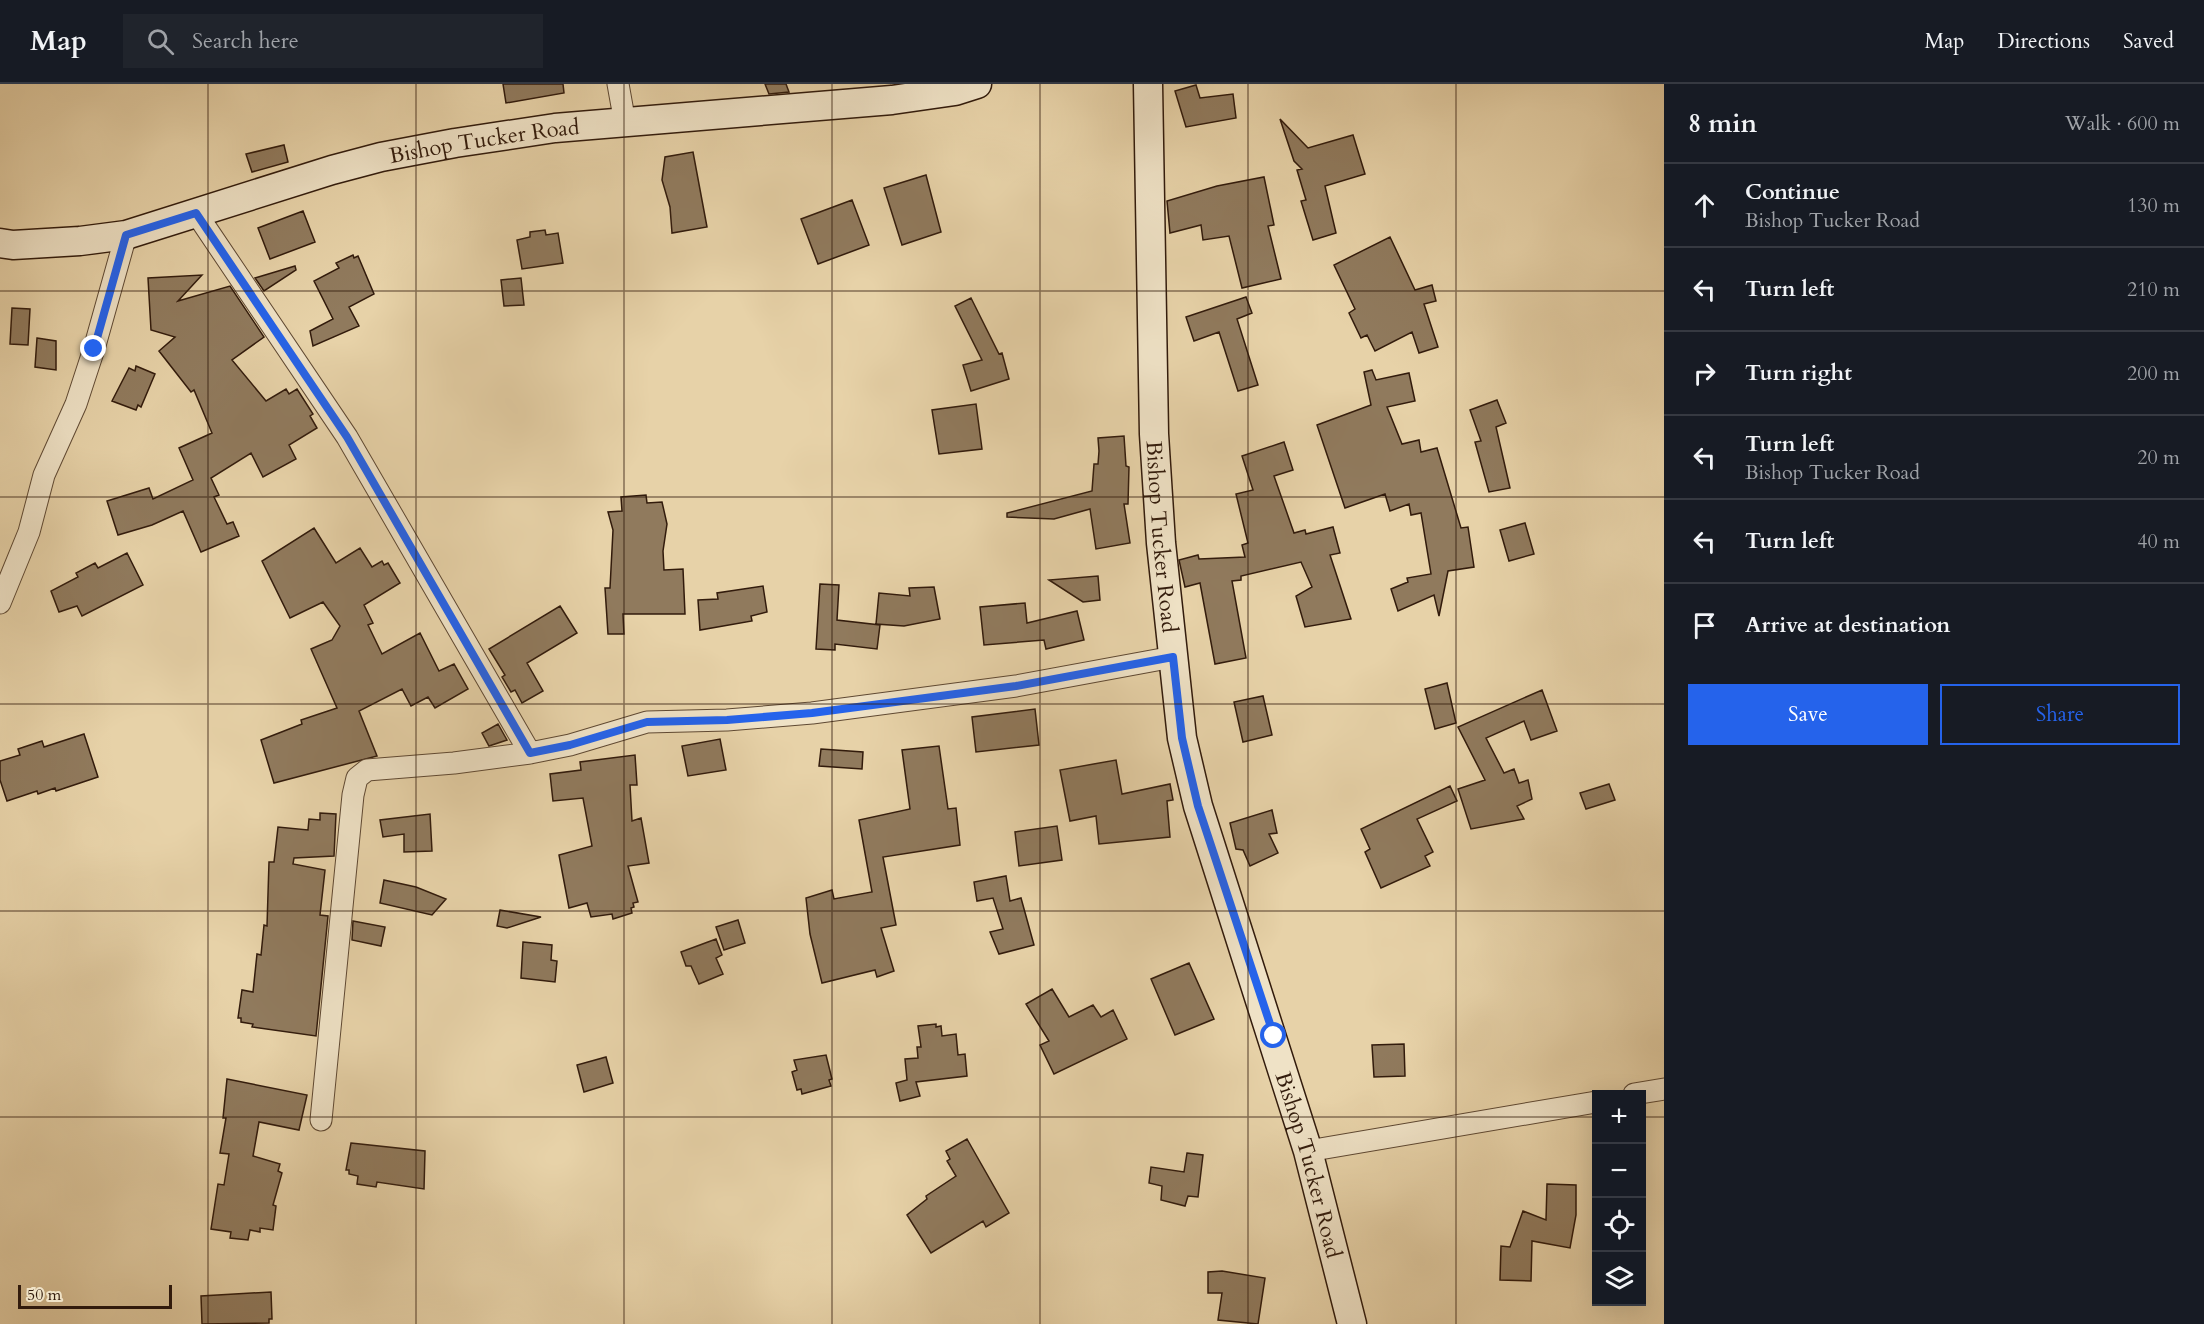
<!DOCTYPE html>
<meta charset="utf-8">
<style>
:root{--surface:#171b24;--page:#20242c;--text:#f1f3f6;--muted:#9ea1a6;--line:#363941;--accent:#2563eb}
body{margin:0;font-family:Cardo,serif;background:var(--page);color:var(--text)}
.controls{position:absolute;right:18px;bottom:18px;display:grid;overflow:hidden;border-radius:0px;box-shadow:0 6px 24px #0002}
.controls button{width:54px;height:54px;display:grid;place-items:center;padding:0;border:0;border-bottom:2px solid var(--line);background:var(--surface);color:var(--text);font:30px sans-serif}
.scale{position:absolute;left:18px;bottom:15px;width:154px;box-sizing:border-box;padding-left:6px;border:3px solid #321b0c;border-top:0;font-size:16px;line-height:21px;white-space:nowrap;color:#321b0c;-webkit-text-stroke:4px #efe2c6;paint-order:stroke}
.stop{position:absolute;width:18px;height:18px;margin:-14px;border:4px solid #2563eb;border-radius:50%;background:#fff}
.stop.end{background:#2563eb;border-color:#fff;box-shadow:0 2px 6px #0008}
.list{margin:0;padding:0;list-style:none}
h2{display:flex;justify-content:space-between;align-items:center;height:78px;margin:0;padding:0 24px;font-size:26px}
h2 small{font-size:20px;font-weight:400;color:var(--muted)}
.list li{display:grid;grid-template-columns:39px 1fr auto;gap:18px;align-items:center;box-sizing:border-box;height:84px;padding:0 24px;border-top:2px solid var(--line)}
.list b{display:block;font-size:22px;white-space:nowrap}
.list p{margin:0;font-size:20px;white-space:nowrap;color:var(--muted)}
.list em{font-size:20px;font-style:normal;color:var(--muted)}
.actions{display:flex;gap:12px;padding:18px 24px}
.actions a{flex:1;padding:14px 0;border:2px solid var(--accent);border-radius:0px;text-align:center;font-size:21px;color:var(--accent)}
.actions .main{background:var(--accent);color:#fff}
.icon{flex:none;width:33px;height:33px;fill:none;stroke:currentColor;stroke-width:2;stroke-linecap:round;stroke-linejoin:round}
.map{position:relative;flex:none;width:1664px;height:1240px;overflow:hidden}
header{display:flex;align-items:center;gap:36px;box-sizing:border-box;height:84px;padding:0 30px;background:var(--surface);border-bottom:2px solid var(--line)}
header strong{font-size:28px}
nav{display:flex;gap:33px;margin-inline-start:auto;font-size:21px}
.search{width:420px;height:54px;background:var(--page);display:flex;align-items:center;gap:15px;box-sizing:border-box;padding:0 21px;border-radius:0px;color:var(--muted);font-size:22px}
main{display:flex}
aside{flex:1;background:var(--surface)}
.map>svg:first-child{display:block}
</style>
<header>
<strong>Map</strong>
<div class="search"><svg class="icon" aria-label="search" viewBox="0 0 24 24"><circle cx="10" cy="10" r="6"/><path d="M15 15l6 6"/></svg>Search here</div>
<nav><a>Map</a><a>Directions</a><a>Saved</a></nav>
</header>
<main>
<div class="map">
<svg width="1664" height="1240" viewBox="0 0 1664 1240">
<rect width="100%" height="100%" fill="#e7d2a8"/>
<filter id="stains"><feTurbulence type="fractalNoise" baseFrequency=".00333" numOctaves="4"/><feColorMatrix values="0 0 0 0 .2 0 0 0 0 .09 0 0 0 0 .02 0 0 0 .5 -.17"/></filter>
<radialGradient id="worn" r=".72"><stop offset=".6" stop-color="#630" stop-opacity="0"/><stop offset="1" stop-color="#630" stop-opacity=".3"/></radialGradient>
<!-- building -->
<path fill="#907a5d" stroke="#321b0c" stroke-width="1.5" d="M503,0H563L564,9L506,19Z
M765,0H786L789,8L769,10Z
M1196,1L1200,14L1233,10L1236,34L1186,43L1175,7Z
M1280,35L1308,64L1353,51L1365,90L1325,102L1336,149L1313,156L1301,117L1306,116L1297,86L1302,85L1294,77Z
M284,61L288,78L252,88L246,70Z
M693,68L707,143L672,149L670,123L662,96L665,73Z
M926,91L941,148L902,161L884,104Z
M1264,93L1274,141L1268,142L1281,195L1242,204L1229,152L1203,156L1201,141L1170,149L1167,117L1217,102Z
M852,116L869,161L818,180L801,135Z
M303,127L315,158L270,175L258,144Z
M545,146L546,151L558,149L563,179L522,185L517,156L530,153V148Z
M1390,153L1415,206L1432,201L1436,217L1424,220L1438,263L1419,269L1412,248L1375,267L1367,251L1361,254L1349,229L1355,225L1334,181Z
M353,171L354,174L358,172L374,210L349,223L359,242L313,262L310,247L333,235L314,197L339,184L336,179Z
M295,182L296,186L264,207L255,194Z
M202,191L178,217L230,202L264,253L232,276L266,317L286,305L289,310L297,305L313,330L310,332L317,344L289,361L296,375L263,393L251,369L211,394L219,411L214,413L227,440L233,438L239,452L201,468L183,427L152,441L118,451L107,417L149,404L153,415L193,396L179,364L212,349L194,306L191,308L159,267L175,253L151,246L148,194Z
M521,194L524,221L504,222L501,196Z
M1246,213L1252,229L1237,235L1258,301L1238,307L1219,248L1194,257L1186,233Z
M971,214L999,270L1002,269L1009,295L971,307L963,281L982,276L955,222Z
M12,224L30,225L28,261L10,260Z
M37,254L56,257V286L35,283Z
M136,282L155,290L141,323L138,321L136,326L112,317L129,284L135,287Z
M1372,286L1376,296L1409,289L1415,317L1387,323L1402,360L1419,356L1421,368L1437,364L1461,444L1468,443L1474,483L1448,487L1439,532L1434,511L1398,527L1391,505L1408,498L1407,494L1431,490L1421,429L1411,431L1409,420L1390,427L1385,410L1345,424L1317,341L1371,321L1364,288Z
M1497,316L1506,339L1496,343L1510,404L1489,408L1475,358L1481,357L1470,326Z
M976,320L982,365L939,370L932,326Z
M1124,352L1126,382L1129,383L1128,420H1124L1130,459L1096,465L1090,425L1054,435L1007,433V429L1092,407L1094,380H1098L1099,367L1098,354Z
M1284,358L1293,386L1274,392L1294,449L1305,446L1306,450L1333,443L1340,469L1330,471L1351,535L1305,543L1296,512L1312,503L1301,478L1241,492V496L1232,497L1246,574L1215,580L1200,499L1185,503L1179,476L1198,471L1199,475L1245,473L1242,461L1248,459L1236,410L1253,406L1242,372Z
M646,411L647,419L662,418L667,440L663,467L664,486L683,485L685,530H623L624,550H608L605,504H610L613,446L608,428L622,427L621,413Z
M1525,439L1534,470L1509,477L1500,446Z
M314,444L336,479L360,464L372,483L382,477L384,481L388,479L400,499L364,521L373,539L368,541L382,570L420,549L439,587L454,580L468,605L435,624L428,613L411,622L402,605L359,627L377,672L274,699L261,656L302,640L301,636L337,624L311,565L332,556L340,542L323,518L290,534L262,477Z
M127,469L143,501L82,532L77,522L59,528L51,507L78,493L76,489L95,479L98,484Z
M1098,492L1100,516L1083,518L1049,496Z
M820,500L839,501L837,536L880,541L877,565L835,560V566L816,565Z
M763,502L767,528L751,532L752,537L700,546L698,516L718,515L717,509Z
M934,503L940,535L904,542L876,540L879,509L910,512L909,504Z
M1025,519L1027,539L1077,527L1084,556L1046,565L1044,556L984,561L980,523Z
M560,522L577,549L527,579L543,607L522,619L515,606L511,608L502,593L505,591L489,565Z
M1447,599L1456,639L1435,645L1425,605Z
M1542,606L1557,647L1531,656L1524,637L1486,654L1504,689L1514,685L1519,699L1528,696L1532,715L1517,722L1524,735L1471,745L1458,705L1485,696L1458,643Z
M1263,612L1272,651L1243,658L1234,618Z
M1035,625L1039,661L976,668L972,633Z
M498,640L507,656L489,662L482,649Z
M84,650L98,693L56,707L55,704L38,710L37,707L7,717L0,696V677L20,671L18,665L42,657L44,663Z
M720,655L726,686L688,692L682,662Z
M939,662L948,725L956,724L960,761L883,773L896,841L881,844L894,887L877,893L875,886L822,899L810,850L806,814L832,806L834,815L872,808L859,736L910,725L902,666Z
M821,665L863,668L862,685L819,682Z
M635,671L637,701H630L632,737L641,734L649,779L628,782L638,818L633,819L634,823L631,824L632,829L613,835L612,830L591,833L587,819L569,824L559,771L592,762L583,714L553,717L550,690L581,686L580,678Z
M1116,676L1122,710L1170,700L1173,716L1167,717L1170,753L1099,760L1096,732L1070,737L1060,686Z
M1609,700L1615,716L1586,725L1580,709Z
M1450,702L1457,717L1417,735L1433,768L1425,772L1430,782L1381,804L1365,768L1370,765L1361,745Z
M1272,726L1277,749L1269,750L1278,769L1250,782L1243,766L1236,765L1230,739Z
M320,729L336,730L334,772L294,774L293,780L325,786L320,831L328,832L316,952L252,943L253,940L241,938V934H238L242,906L253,908L257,870L261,871L264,841L267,842L269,778H274L278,743L308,746L309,735L320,736Z
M430,730L432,767L404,768V750L383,753L380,736Z
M1057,742L1062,776L1019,782L1015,748Z
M1006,792L1010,817L1021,814L1034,861L999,870L990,848L1003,845L993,814L977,817L974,798Z
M384,796L416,803L446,815L432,831L380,819Z
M500,826L541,833L507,844L497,842Z
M738,836L745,859L724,866L716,843Z
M353,837L385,843L381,862L352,856Z
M716,855L722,871L716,874L723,890L699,900L691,882H686L681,868Z
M523,858L552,861L551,876L557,877L555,898L521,894Z
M1189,879L1214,935L1175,951L1151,895Z
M1052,905L1069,933L1093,921L1101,933L1113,926L1127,955L1054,990L1040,961L1049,957L1026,920Z
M936,940V943L941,942L942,952L956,950L958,971L965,970L967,992L916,998L920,1012L900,1017L896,999L907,996L905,975L918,974L917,963H921L918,942Z
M1404,960L1405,992L1374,993L1372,961Z
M826,971L832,995L829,996L831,1002L802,1010L801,1005L797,1006L792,988L797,986L794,976Z
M606,973L613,999L584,1008L577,981Z
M227,995L307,1011L299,1046L259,1038L253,1072L280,1080L278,1087L282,1089L273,1121L276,1122L273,1146L260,1144V1148L250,1146L248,1156L230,1154L231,1148L211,1145L218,1100L224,1101L229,1070L220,1069L226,1034H223Z
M967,1055L1009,1129L986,1143L983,1137L931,1169L907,1131L927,1115L926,1112L956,1092L947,1077L950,1075L946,1067Z
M351,1059L425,1067L424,1105L377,1098L376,1103L357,1100L358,1092L349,1090V1086H346Z
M1187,1069L1203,1071L1198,1113L1188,1112L1185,1122L1161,1116L1162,1102L1149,1099L1151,1083L1184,1088Z
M1547,1100L1576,1101V1131L1570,1164L1532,1157L1531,1197L1500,1196L1501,1162L1510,1163L1523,1127L1546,1136Z
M1222,1187L1265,1194L1258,1240L1218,1236L1222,1209H1208V1188Z
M271,1208L272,1235H269V1239L202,1240L201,1212Z"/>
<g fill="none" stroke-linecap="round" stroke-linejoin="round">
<defs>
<path id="street" d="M618,0L625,39
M196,129L347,353L530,669
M0,519L29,448L44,391L76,320L94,265L126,151
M1634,1010L1664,1005
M321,1036L353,711L357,694L367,686L454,679L530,669L570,661L647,638L727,636L812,629L1016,602L1173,573
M1308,1067L1596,1018"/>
<g id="secondary">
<path id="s1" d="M1148,0L1154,350L1161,459L1182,654L1198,722L1308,1067L1352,1240"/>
<path id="s2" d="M0,159L13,161L80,157L126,151L332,86L381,73L455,59L555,44L892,16L955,7L977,0"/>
</g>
</defs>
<!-- street casing -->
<use href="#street" stroke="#5f4933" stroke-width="23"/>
<!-- secondary casing -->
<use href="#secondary" stroke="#321b0c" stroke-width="31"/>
<!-- street -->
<use href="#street" stroke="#efe2c6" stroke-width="21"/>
<!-- secondary -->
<use href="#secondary" stroke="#efe2c6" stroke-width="28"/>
</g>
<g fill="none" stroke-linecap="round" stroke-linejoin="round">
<!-- route -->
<path stroke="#2563eb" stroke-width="8" d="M94,265L126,151L196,129L347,353L530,669L570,661L647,638L727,636L812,629L1016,602L1173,573L1182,654L1198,722L1274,952"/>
</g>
<!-- grid -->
<path fill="none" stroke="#321b0c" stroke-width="1.5" stroke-opacity="0.55" d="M208,0V1240M416,0V1240M624,0V1240M832,0V1240M1040,0V1240M1248,0V1240M1456,0V1240M0,207H1664M0,413H1664M0,620H1664M0,827H1664M0,1033H1596M1642,1033H1664"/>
<g text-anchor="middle" stroke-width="4.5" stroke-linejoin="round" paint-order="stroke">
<!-- street labels -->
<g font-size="22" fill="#321b0c" stroke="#efe2c6">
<text dy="8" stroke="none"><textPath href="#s2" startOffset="498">Bishop Tucker Road</textPath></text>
<text dy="8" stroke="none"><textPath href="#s1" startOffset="453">Bishop Tucker Road</textPath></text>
<text dy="8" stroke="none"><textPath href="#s1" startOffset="1101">Bishop Tucker Road</textPath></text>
</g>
</g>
<rect width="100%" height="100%" filter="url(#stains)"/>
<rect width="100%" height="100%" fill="url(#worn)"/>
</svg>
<div class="controls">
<button>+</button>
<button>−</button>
<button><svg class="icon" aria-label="locate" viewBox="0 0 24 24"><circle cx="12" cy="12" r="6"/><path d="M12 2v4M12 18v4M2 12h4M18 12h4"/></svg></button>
<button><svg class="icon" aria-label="layers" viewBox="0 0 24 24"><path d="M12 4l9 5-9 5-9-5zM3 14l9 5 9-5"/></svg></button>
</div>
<div class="scale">50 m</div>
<div class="stop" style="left:1274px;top:952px"></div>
<div class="stop end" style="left:94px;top:265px"></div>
</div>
<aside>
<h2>8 min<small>Walk · 600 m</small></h2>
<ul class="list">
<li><svg class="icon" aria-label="ahead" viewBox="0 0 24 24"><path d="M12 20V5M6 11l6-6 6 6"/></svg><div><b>Continue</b><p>Bishop Tucker Road</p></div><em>130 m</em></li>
<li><svg class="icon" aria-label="left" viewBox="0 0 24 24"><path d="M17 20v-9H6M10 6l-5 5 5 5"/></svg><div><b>Turn left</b></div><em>210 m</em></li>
<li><svg class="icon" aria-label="right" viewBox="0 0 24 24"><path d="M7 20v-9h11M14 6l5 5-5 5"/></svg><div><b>Turn right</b></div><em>200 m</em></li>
<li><svg class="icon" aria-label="left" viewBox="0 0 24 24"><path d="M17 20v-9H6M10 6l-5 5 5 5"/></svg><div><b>Turn left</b><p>Bishop Tucker Road</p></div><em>20 m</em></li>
<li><svg class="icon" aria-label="left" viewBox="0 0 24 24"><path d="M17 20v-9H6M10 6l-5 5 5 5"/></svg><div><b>Turn left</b></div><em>40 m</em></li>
<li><svg class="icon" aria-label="arrive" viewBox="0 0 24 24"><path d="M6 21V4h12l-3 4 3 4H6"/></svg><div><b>Arrive at destination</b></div></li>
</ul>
<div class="actions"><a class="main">Save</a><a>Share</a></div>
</aside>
</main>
